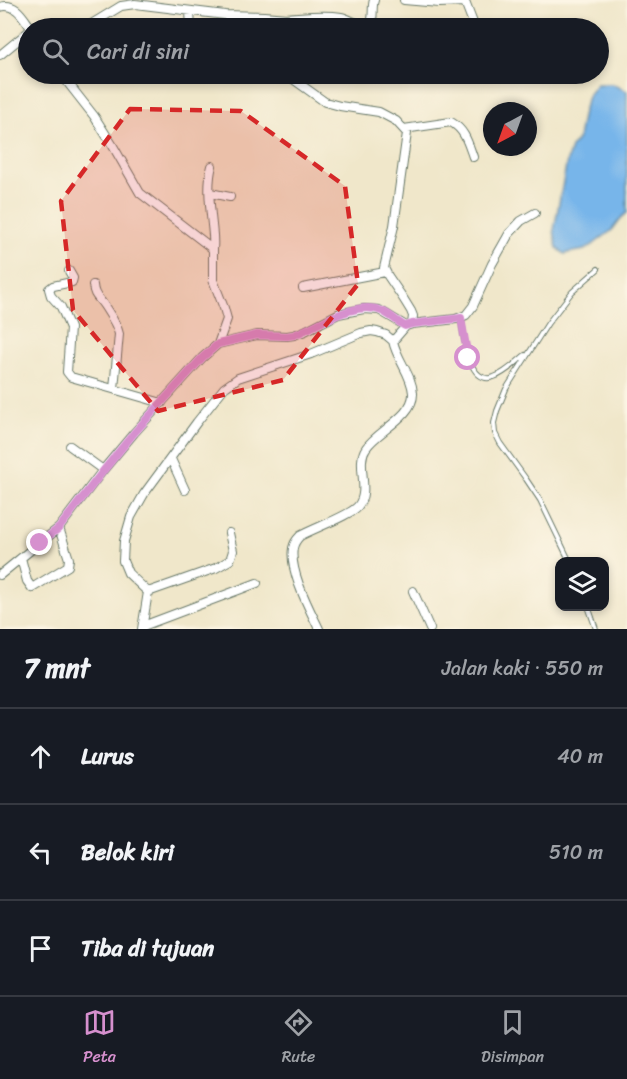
<!DOCTYPE html>
<html lang="id">
<meta charset="utf-8">
<style>
:root{--surface:#171b24;--page:#20242c;--text:#f1f3f6;--muted:#9ea1a6;--line:#363941;--accent:#d690ce}
body{margin:0;font-family:Sriracha,sans-serif;background:var(--page);color:var(--text)}
.controls{position:absolute;right:18px;bottom:18px;display:grid;overflow:hidden;border-radius:12px;box-shadow:0 3px 9px #0003}
.controls button{width:54px;height:54px;display:grid;place-items:center;padding:0;border:0;border-bottom:2px solid var(--line);background:var(--surface);color:var(--text);font:30px sans-serif}
.compass{position:absolute;left:483px;top:102px;width:54px;height:54px;border-radius:50%;background:var(--surface);box-shadow:0 3px 9px #0003;rotate:221deg}
.stop{position:absolute;width:18px;height:18px;margin:-14px;border:4px solid #d690ce;border-radius:50%;background:#fff}
.stop.end{background:#d690ce;border-color:#fff;box-shadow:0 2px 6px #0008}
.list{margin:0;padding:0;list-style:none}
h2{display:flex;justify-content:space-between;align-items:center;height:78px;margin:0;padding:0 24px;font-size:26px}
h2 small{font-size:20px;font-weight:400;color:var(--muted)}
.list li{display:grid;grid-template-columns:39px 1fr auto;gap:18px;align-items:center;box-sizing:border-box;height:96px;padding:0 24px;border-top:2px solid var(--line)}
.list b{display:block;font-size:22px;white-space:nowrap}
.list em{font-size:20px;font-style:normal;color:var(--muted)}
.icon{flex:none;width:33px;height:33px;fill:none;stroke:currentColor;stroke-width:2;stroke-linecap:round;stroke-linejoin:round}
.map{position:relative;flex:none;width:627px;height:629px;overflow:hidden}
.search{position:absolute;background:var(--surface);box-shadow:0 3px 9px #0003;left:18px;right:18px;top:18px;height:66px;display:flex;align-items:center;gap:15px;box-sizing:border-box;padding:0 21px;border-radius:33px;color:var(--muted);font-size:22px}
.sheet{height:366px;background:var(--surface)}
nav{display:flex;justify-content:space-around;align-items:center;box-sizing:border-box;height:84px;border-top:2px solid var(--line);background:var(--surface);font-size:16px;color:var(--muted)}
nav a{display:grid;justify-items:center;gap:3px}
nav .on{color:var(--accent)}
.map>svg:first-child{display:block}
</style>
<div class="map">
<svg width="627" height="629" viewBox="0 0 627 629">
<rect width="100%" height="100%" fill="#fcf5e5"/>
<filter id="ink" filterUnits="userSpaceOnUse"><feTurbulence type="fractalNoise" baseFrequency=".0167" numOctaves="2"/><feDisplacementMap in="SourceGraphic" scale="12" xChannelSelector="R" yChannelSelector="G"/><feConvolveMatrix kernelMatrix="1 2 1 2 8 2 1 2 1" color-interpolation-filters="sRGB"/></filter>
<filter id="wash" filterUnits="userSpaceOnUse"><feTurbulence type="fractalNoise" baseFrequency=".008" numOctaves="4" result="noise"/><feDisplacementMap in="SourceGraphic" scale="24" xChannelSelector="R" yChannelSelector="G"/><feGaussianBlur stdDeviation="1.35" result="paint"/><feColorMatrix in="noise" values="0 0 0 0 0 0 0 0 0 0 0 0 0 0 0 0 0 1.4 0 .05"/><feComposite in="paint" operator="in"/></filter>
<g filter="url(#wash)">
<rect width="100%" height="100%" fill="#f0e7ca"/>
<!-- water -->
<path fill="#77b5ea" stroke="#4b798f" stroke-width="1.5" d="M597,84H612L627,91V213C619,218 617,225 611,231C605,235 590,248 584,250C578,252 571,251 565,254L557,248L554,230L567,161L571,148L578,139L583,111L589,94Z"/>
</g>
<g filter="url(#ink)">
<g fill="none" stroke-linecap="round" stroke-linejoin="round">
<defs>
<path id="service" d="M461,318C463,333 468,387 494,377C506,373 516,362 525,355
M570,562L540,500L526,479L500,443L495,433L494,423L497,411L506,389L548,323L572,292L598,269
M588,606L596,629"/>
<path id="minor" d="M404,0L439,3L465,2L475,28
M0,7C16,2 23,17 31,28
M190,11L191,28
M226,16L236,23L240,28
M286,18C303,17 323,14 341,17C350,19 359,26 369,26C375,20 371,8 374,0
M85,28L121,6L135,4L225,15L264,16L286,18L283,28
M0,55L28,32
M61,74L94,116L113,146L140,193L213,249V280L224,308L227,319L218,344
M404,129L451,122C465,130 468,143 473,157
M212,166C207,184 210,206 212,225C213,234 214,241 213,249
M210,193L230,197
M69,271L73,278L72,282L53,286L49,289L51,296L61,307L70,328L67,372L71,377L162,403
M93,285C94,297 99,297 105,307C110,315 117,324 119,334L114,389
M303,288L385,272
M412,324L456,319L466,315L473,306L492,264L509,234L521,221L535,213
M70,446L103,470
M171,459L185,490
M21,558L27,581L32,588L68,566L69,559L59,528
M0,575L32,549L59,528L103,470L134,433L202,358L218,344L257,335L287,336L294,335L305,331L338,314L364,309L379,310L406,326L412,324L413,316L411,311L403,298L388,276L384,268L394,226L407,133L396,121L379,112L340,106L325,102L286,74
M413,591L430,629
M148,592L128,573L123,561L124,541L131,517L144,494L197,422L224,388L238,378L311,354L361,333L371,331L377,332L386,335L393,341
M148,592L216,568L230,560L233,551L229,533
M143,626L257,583
M142,629L148,592
M319,629C309,608 289,571 293,548C294,543 297,539 300,536C312,529 351,515 358,506C371,490 355,464 366,448C377,431 414,416 413,393C412,375 397,360 393,341L406,326"/>
</defs>
<!-- service casing -->
<use href="#service" stroke="#687868" stroke-width="6"/>
<!-- minor casing -->
<use href="#minor" stroke="#687868" stroke-width="10"/>
<!-- service -->
<use href="#service" stroke="#fff" stroke-width="4"/>
<!-- minor -->
<use href="#minor" stroke="#fff" stroke-width="8"/>
</g>
</g>
<g fill="none" stroke-linecap="round" stroke-linejoin="round" filter="url(#ink)">
<!-- route -->
<path stroke="#d690ce" stroke-width="8" d="M40,543L59,528L104,470L134,433L202,358L218,344L257,335L287,336L294,335C318,326 355,299 382,311C391,315 397,322 405,326L412,324L461,318L468,358"/>
</g>
<!-- marked area -->
<path fill="#d62828" fill-opacity="0.2" stroke="#d62828" stroke-width="4.5" stroke-dasharray="12 8" stroke-linejoin="round" d="M130,109L241,111L345,186L358,284L283,380L158,411L73,310L61,201Z"/>
</svg>
<div class="controls">
<button><svg class="icon" aria-label="layers" viewBox="0 0 24 24"><path d="M12 4l9 5-9 5-9-5zM3 14l9 5 9-5"/></svg></button>
</div>
<svg class="compass" viewBox="-18 -18 36 36"><path d="M0-13l5 13h-10z" fill="#e53935"/><path d="M0 13l5-13h-10z" fill="#9ea1a6"/></svg>
<div class="stop" style="left:468px;top:358px"></div>
<div class="stop end" style="left:40px;top:543px"></div>
<div class="search"><svg class="icon" aria-label="search" viewBox="0 0 24 24"><circle cx="10" cy="10" r="6"/><path d="M15 15l6 6"/></svg>Cari di sini</div>
</div>
<section class="sheet">
<h2>7 mnt<small>Jalan kaki · 550 m</small></h2>
<ul class="list">
<li><svg class="icon" aria-label="ahead" viewBox="0 0 24 24"><path d="M12 20V5M6 11l6-6 6 6"/></svg><div><b>Lurus</b></div><em>40 m</em></li>
<li><svg class="icon" aria-label="left" viewBox="0 0 24 24"><path d="M17 20v-9H6M10 6l-5 5 5 5"/></svg><div><b>Belok kiri</b></div><em>510 m</em></li>
<li><svg class="icon" aria-label="arrive" viewBox="0 0 24 24"><path d="M6 21V4h12l-3 4 3 4H6"/></svg><div><b>Tiba di tujuan</b></div></li>
</ul>
</section>
<nav>
<a class="on"><svg class="icon" aria-label="map" viewBox="0 0 24 24"><path d="M3 6l6-2 6 2 6-2v14l-6 2-6-2-6 2zM9 4v14M15 6v14"/></svg>Peta</a>
<a><svg class="icon" aria-label="directions" viewBox="0 0 24 24"><path d="M12 3l9 9-9 9-9-9zM9 14v-3h6M13 9l2 2-2 2"/></svg>Rute</a>
<a><svg class="icon" aria-label="saved" viewBox="0 0 24 24"><path d="M7 4h10v16l-5-4-5 4z"/></svg>Disimpan</a>
</nav>
